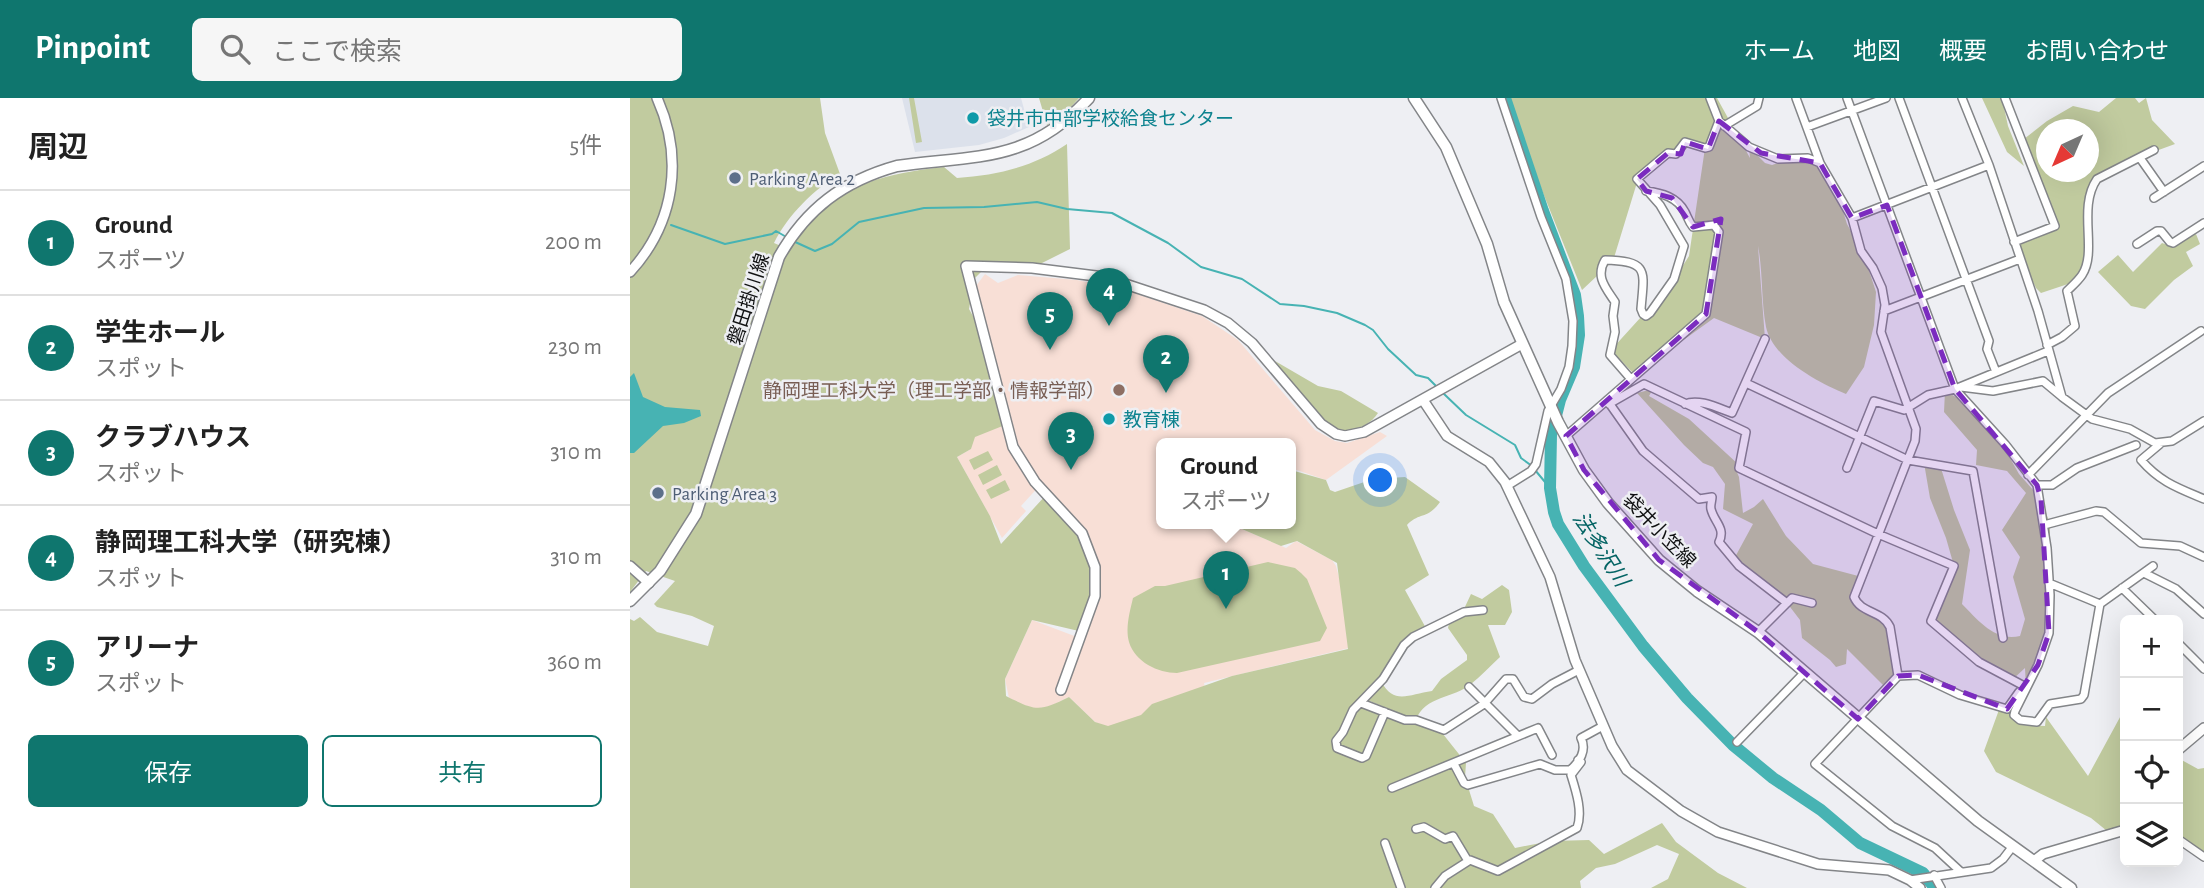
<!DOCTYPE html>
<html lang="ja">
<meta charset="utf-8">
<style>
:root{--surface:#fff;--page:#f6f6f6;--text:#222;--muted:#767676;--line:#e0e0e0;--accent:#0f766e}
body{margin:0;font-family:"Alegreya Sans","Noto Sans JP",sans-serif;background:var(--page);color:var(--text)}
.controls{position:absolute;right:21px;bottom:21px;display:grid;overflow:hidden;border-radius:10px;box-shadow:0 7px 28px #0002}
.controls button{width:63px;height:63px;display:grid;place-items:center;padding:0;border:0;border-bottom:2px solid var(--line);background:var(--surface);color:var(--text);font:35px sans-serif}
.compass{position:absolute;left:1406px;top:21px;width:63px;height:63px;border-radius:50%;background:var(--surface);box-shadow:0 7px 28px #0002;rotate:224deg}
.you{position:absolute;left:751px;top:383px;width:24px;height:24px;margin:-18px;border:5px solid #fff;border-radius:50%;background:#1a73e8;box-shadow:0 0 0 10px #1a73e833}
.badge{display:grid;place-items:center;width:46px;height:46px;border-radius:50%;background:var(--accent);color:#fff;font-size:23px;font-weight:700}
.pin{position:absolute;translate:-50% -58px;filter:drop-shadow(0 2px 4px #0008)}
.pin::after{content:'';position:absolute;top:37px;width:24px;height:21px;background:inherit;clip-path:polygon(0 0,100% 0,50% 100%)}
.popup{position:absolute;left:526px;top:340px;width:140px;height:91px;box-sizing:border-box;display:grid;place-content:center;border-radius:10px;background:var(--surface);filter:drop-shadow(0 2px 5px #0005);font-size:23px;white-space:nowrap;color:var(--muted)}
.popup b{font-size:26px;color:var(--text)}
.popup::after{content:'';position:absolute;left:50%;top:100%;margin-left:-14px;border:14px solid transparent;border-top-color:var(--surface)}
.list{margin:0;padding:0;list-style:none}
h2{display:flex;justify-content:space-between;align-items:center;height:91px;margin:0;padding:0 28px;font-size:30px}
h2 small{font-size:23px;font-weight:400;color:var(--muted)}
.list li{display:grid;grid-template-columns:46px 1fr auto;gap:21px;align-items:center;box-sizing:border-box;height:105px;padding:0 28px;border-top:2px solid var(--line)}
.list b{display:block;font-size:26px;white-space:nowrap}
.list p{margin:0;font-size:23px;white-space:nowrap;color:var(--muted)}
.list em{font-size:23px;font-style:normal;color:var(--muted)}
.actions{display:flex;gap:14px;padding:21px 28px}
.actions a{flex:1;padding:16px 0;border:2px solid var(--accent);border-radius:10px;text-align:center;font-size:24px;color:var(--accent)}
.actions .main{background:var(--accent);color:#fff}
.icon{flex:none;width:38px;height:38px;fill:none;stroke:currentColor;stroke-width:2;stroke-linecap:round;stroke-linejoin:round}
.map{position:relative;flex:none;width:1574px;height:790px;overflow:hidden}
header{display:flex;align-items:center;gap:42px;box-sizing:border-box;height:98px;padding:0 35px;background:var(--accent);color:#fff}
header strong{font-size:33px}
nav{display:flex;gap:38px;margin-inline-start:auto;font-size:24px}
.search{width:490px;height:63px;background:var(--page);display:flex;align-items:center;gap:18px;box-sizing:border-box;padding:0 24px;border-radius:10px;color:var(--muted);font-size:26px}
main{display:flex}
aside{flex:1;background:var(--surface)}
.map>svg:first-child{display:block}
</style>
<header>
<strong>Pinpoint</strong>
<div class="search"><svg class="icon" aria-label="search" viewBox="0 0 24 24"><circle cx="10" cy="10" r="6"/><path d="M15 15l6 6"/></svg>ここで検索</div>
<nav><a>ホーム</a><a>地図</a><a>概要</a><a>お問い合わせ</a></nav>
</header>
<main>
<aside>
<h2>周辺<small>5件</small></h2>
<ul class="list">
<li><span class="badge">1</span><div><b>Ground</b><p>スポーツ</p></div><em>200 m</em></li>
<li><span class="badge">2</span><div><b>学生ホール</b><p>スポット</p></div><em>230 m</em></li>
<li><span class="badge">3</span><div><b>クラブハウス</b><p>スポット</p></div><em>310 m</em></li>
<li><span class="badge">4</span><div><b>静岡理工科大学（研究棟）</b><p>スポット</p></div><em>310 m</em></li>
<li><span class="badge">5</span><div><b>アリーナ</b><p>スポット</p></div><em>360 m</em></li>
</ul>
<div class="actions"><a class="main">保存</a><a>共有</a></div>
</aside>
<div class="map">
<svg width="1574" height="790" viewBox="0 0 1574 790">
<rect width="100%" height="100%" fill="#eeeff3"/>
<!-- built -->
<path fill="#dce1eb" d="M272,0H391L399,29L374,40L349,47L285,54Z"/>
<!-- education -->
<path fill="#f8dfd6" d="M355,176L368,185L388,177L447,182L495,192L572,218L608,242L685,332L705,343L717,345L750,334L757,338L696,382L661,370V345H531V425H598L656,450L666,443L702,462L706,468L725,541L719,550L574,585L582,625L563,668L465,624L439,599L419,609L401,611L379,600L375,581L402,522L455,542L471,493V473L457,433L412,385L391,408L396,413L372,440L327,359L341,351L354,222L346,188Z"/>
<!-- green -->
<path fill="#c1cb9f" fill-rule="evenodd" d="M0,0H190L195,35L210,76C184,91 158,117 144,145L158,151C167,139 177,123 189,113C225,82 268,74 314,69L327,80C368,77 403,69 437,46L440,151L402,170L353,172L345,180L339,211L352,234L375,327L345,339L341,351L327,359L360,418L371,446L416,397L452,435L466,479L453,534L402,522L375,581L376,598C406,613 409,614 439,599L465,624L478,628L511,617L522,606L602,578L718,551L707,465L667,443L651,448L598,425H661V372L696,382L700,392L705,394L743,381L775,379L810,404C797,422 789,414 777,427L799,477L775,492L797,532L774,547L751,583C764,608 779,596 802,593L811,581L837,562V557L818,530L820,521L834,511L841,496L852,501L872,487L879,492L882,514L875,527H858L870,559C860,568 851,578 841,586C825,600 794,598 786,622L735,601L731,605L809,631L836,665L835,679L844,708L863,716L885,750L921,743L959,742L974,756L1032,725L1046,744L1088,775L1117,790H1021L1038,781L1049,756L1027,747L985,766L966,770L950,783L951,790H0V521L4,523L10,519L27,534L78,548L84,528L62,518L27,509L24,506L45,483L16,473L0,494Z
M279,0H284L292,44L286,45Z
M409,0H449L440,10L417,27Z
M875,0H1087L1120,60L1119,49L1135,65L1142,67L1160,61L1178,60L1193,70L1207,94L1217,126L1234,157L1246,194L1244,227L1234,269L1216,296C1189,285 1143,261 1136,229C1131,202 1133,174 1128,148L1135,241L1084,220L1005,277L981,252L1042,185L1059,158L1075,50L1055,44L1009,78L983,163L952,192Z
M1352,0H1372L1378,28L1394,68L1377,54Z
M1486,0H1505L1509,5L1516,0L1522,22L1545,46L1515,57L1470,80L1461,89L1458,162L1447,183L1411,195L1406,190L1386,149L1420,130L1394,41L1417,23L1443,8L1469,14ZM1416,32H1458V74H1416Z
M1566,136L1570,146L1556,154L1563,168L1544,182L1515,211L1501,208L1468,174L1488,157L1503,174L1532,145L1541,148Z
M645,263L688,288L711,293L748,315C740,328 719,337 704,330C687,322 657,279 645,263Z
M1023,291L1019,298L1059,321L1109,367L1106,372L1109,379L1113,415L1124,409L1133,401L1156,438L1183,466L1232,479L1224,499L1249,516L1260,529L1268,578L1255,589L1217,551L1216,566L1206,569L1200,562L1172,540L1170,522L1157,505L1104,461L1123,426L1093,411L1095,386L1083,369L1073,365L1054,347L1007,295Z
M1315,293L1335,304L1367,337L1389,376L1411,401L1420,426V509L1412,544L1396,589L1395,570L1382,582L1344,559L1301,523L1324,468L1316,440L1300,400L1294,365L1310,367L1324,412L1340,452L1332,506C1348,522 1365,544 1390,538L1395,521L1383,479L1390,459L1372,432L1396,395L1377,373L1346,367L1347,352L1314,314Z
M358,353L363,362L344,372L339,362Z
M367,367L372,377L353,387L348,377Z
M375,382L380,392L361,401L356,392Z
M638,464L665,470L671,475L677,481L697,530L690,543L547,575C528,575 505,564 499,544C495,530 500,513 503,500L525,488H535Z
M1370,609L1384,617L1390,627L1415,628L1416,619L1458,678L1495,610V728L1482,737L1461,720L1366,674L1354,653Z
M1548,660L1568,671L1574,670V755L1548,741Z"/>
<!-- water -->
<path fill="#47b3b3" d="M4,275L13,299L35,309L70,312L71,318L54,325L33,328L4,355H0V279Z"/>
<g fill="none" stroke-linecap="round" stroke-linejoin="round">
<!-- stream -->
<path stroke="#47b3b3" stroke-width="2" d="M41,127L95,146L142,136L146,133L158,140
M163,143L185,153L202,146L229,124L294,110L354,109L407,104L437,111L482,115L538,145L571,169L612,181L650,206L674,208L707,215L735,227L743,232L758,251L786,277L798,280L807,289
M813,295L836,317L885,347L891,360L902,368
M905,372L920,390"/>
<!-- river -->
<path stroke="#47b3b3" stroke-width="12" d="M875,0L913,113L945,197L948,218L949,237L944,269L930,302L921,337L920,390L924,414L928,426L954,468L1013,548L1057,600L1103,647L1143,680L1191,712L1230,745L1293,775L1305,790"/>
<defs>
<path id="minor" d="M871,0L911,119L936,181L943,223L942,248L939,269L931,291L918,313L906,366L901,373L877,388
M1080,0L1089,23L1119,49L1148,61L1178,60L1190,65
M1166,0L1190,65L1222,120L1231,153L1243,170L1252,190L1255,207L1251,234L1286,331L1285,343L1224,499C1231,516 1252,512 1260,529L1268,578L1185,666L1262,728L1305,750L1331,774
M1217,0L1325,291L1375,346L1407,387L1417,450L1420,497L1419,535L1408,567L1385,613L1384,617L1390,622L1407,624L1420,606L1451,601L1454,597L1470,506
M1269,0L1359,243L1357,251L1366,274
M1332,0L1359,67L1408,213L1432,299L1462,321L1500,331L1525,345L1542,343L1574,323
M1375,0L1425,128L1384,144
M1094,28L1127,8L1129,0
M1177,29L1256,0
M1510,60L1534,94
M1524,100L1574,68
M1222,120L1359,67
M1507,146L1527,133H1531L1540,144L1543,145L1574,125
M1254,213L1390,161
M1417,247L1432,239L1445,228L1437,193C1442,188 1448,183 1452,177C1468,153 1447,110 1467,81L1524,52
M1000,280L980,257L985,234L983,218L985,204C976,190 965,179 975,162C1020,163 1014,173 1011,211L1013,216L1016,218L1020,215L1044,181L1054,148L1030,107L1007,81L1038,55L1046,56L1055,44L1075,50L1079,49L1089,23
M1116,285L1278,362L1343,373L1373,540
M1331,289L1363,293L1413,283L1431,298
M977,302L1013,353L1069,401L1082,399C1082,403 1080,407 1081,411C1084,424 1096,430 1089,444L1109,468L1157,505
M979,306L1014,286L1116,334L1109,370L1248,436L1324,468L1301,523L1349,564L1396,589
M1055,306C1069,300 1088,310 1102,315L1135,241
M936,338L1076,216L1089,134L1084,127L1063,129C1059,124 1058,120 1055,114C1047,99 1032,95 1016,93
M1530,346L1511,362C1530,384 1548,390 1574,401
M1217,370L1244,303L1274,312L1298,297L1325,291L1418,253
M1398,377L1478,295L1571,233
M1407,387H1422L1447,370L1506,347
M1414,427L1466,413L1474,414L1511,445L1550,448L1574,459
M1514,475L1546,491L1574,516
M1419,485L1470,506L1523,468
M1492,490L1525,522
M1128,534L1162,500L1182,505
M1548,545L1574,571
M1268,578L1288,577L1330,597L1377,611L1389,594
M839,589L888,638
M731,605L775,622H786L814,632L854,606L876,581H883L894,599L902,601L922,586L949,572
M755,614L736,658L732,660L707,650L706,643L713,634L723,612L753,581L774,547L783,539L834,514L853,512
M1107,644L1175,574
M824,666L834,685L838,687L910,666L925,672H940C950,664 957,652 951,640L973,628
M762,690L908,630L922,657
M786,731L794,729L815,741L823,738L838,763
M1548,741L1574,759
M755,745L771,790
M1304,777L1311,790
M1280,782L1361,770L1373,761L1383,748
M805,790L815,778L840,762L868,773L947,730C953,714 946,693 941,677L951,664L948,662"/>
<path id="tertiary" d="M0,174C45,125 54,60 27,0
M793,302L817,338L859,364L875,384L920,479L945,562L982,648L997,672L1051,713L1088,734L1188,766L1259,772L1280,782L1290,790
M0,468L19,485
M431,592L465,498V469L452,435L405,384L383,349L336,168L402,170L474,179L574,212L598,225L622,245L691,326L706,336L715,338L734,334L892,246
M1548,652L1574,630
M1404,763L1413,756L1495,732"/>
<path id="secondary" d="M784,0L816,49L857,146L874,204L928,324L954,372L978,405L1029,462L1067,493L1128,534L1348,723L1441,790
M0,503L30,473L66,416L149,159C176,111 213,83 267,68C347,57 399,65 459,0"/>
</defs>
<!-- minor casing -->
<use href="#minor" stroke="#838588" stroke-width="10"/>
<!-- tertiary casing -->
<use href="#tertiary" stroke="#838588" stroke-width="12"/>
<!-- secondary casing -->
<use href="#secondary" stroke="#838588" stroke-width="13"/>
<!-- minor -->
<use href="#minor" stroke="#fff" stroke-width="7"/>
<!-- tertiary -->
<use href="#tertiary" stroke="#fff" stroke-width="9"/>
<!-- secondary -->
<use href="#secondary" stroke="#fff" stroke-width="10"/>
</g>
<!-- marked area -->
<path fill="#7b2cbf" fill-opacity="0.2" stroke="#7b2cbf" stroke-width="5" stroke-dasharray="14 9" stroke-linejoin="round" d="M1089,23L1131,55L1190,65L1222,120L1257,107L1325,291L1407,387L1411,401L1419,535L1408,567L1377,611L1288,577L1268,578L1228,621L1128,534L1029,462L954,372L936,338L1076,216L1091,121L1063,129L1042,100L1016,93L1007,81L1038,55L1051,56L1055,44L1078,51Z"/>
<!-- markers -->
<g fill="#0f9aa8" stroke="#eeeff3" stroke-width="2.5">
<circle cx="343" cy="20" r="7"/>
<circle cx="479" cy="321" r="7"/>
</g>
<g fill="#5c6f8a" stroke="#eeeff3" stroke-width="2.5">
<circle cx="105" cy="80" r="7"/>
<circle cx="28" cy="395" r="7"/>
</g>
<circle fill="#8d6e63" stroke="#eeeff3" stroke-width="2.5" cx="489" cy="292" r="7"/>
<g text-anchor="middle" stroke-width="5" stroke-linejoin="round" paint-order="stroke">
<!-- culture labels -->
<g font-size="19" fill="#0d838f" stroke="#eeeff3" text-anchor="start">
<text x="357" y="27">袋井市中部学校給食センター</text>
<text x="493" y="328">教育棟</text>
</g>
<!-- service labels -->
<g font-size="19" fill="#4e5e75" stroke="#eeeff3" text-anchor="start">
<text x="119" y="87">Parking Area 2</text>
<text x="42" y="402">Parking Area 3</text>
</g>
<!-- street labels -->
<g font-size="19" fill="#101112" stroke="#eeeff3">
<text transform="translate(118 201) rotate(-72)" y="7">磐田掛川線</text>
<text transform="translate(1030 432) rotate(46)" y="7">袋井小笠線</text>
</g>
<!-- education labels -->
<g font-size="19" fill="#785e54" stroke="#eeeff3" text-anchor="end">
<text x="475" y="299">静岡理工科大学（理工学部・情報学部）</text>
</g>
<!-- water labels -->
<g font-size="21" font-style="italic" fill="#046464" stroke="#eeeff3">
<text transform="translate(971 451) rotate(57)" y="7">法多沢川</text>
</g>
</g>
</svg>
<div class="controls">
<button>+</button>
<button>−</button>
<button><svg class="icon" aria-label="locate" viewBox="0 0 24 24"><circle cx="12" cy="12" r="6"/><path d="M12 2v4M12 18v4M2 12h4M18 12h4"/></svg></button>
<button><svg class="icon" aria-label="layers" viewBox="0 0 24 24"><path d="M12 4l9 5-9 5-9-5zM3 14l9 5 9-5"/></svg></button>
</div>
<svg class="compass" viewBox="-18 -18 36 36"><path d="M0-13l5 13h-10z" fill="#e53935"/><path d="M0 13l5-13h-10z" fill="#767676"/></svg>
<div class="you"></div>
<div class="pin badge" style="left:596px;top:511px">1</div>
<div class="popup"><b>Ground</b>スポーツ</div>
<div class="pin badge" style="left:536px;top:295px">2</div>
<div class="pin badge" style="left:441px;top:372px">3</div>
<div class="pin badge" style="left:479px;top:228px">4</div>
<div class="pin badge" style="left:420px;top:252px">5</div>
</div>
</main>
